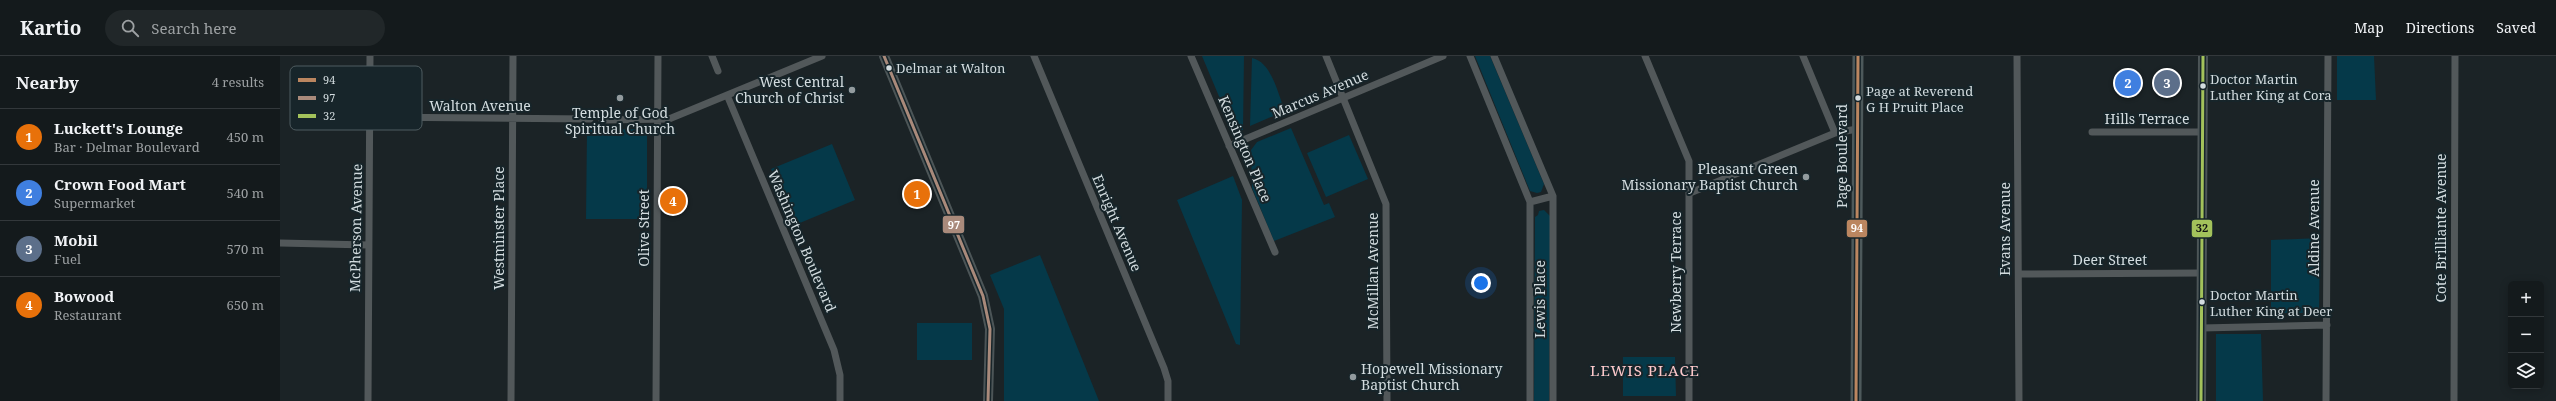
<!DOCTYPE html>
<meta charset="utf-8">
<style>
:root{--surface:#141a1c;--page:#212729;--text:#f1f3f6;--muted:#9da1a3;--line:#33383b;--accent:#939b9e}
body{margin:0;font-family:"Noto Serif",serif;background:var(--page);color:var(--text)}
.controls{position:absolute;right:12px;bottom:12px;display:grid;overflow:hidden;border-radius:6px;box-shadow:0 2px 10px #0003}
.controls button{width:36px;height:36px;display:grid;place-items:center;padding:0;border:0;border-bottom:1px solid var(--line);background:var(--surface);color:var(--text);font:20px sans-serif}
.you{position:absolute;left:1201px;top:227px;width:14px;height:14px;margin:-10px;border:3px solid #fff;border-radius:50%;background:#1a73e8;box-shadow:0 0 0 6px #1a73e833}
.badge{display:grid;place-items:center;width:26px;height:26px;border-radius:50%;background:var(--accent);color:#fff;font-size:13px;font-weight:700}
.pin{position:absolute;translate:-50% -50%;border:2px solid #fff;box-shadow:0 1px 4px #0006}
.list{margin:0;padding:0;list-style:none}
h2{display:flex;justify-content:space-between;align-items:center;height:52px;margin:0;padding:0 16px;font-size:17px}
h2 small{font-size:13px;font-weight:400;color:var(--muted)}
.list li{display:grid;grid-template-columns:26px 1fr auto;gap:12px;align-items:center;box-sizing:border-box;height:56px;padding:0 16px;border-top:1px solid var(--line)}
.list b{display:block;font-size:15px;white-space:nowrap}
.list p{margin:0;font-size:13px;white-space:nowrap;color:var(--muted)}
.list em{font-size:13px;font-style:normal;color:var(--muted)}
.icon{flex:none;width:22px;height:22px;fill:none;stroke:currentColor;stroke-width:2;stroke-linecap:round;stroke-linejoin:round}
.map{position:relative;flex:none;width:2276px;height:345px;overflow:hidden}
header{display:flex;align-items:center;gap:24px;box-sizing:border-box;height:56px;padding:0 20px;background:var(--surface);border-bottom:1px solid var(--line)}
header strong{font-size:19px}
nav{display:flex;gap:22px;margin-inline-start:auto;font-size:14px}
.search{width:280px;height:36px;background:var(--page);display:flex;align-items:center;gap:10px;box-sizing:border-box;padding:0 14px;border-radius:22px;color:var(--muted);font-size:15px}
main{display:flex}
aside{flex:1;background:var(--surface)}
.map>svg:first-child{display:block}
</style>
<header>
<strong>Kartio</strong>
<div class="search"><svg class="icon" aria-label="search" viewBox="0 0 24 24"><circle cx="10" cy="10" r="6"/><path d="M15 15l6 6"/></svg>Search here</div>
<nav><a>Map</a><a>Directions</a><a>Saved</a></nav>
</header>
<main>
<aside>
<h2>Nearby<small>4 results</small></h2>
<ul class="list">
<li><span class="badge" style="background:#e8710a">1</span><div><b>Luckett's Lounge</b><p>Bar · Delmar Boulevard</p></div><em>450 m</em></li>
<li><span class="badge" style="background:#3f7fe0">2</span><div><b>Crown Food Mart</b><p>Supermarket</p></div><em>540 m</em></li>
<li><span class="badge" style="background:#5c6f8a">3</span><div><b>Mobil</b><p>Fuel</p></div><em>570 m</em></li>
<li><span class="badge" style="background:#e8710a">4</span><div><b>Bowood</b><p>Restaurant</p></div><em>650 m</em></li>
</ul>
</aside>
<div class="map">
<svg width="2276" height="345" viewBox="0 0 2276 345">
<rect width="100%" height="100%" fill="#1b2326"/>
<!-- green -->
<path fill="#053949" d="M922,0H964L963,74L954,76Z
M1195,0H1210L1264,128L1261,136L1257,137L1250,135Z
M2057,0H2094L2096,44H2057Z
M972,2C992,6 998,39 1005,55L970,70Z
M1011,72L1044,149L1049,147L1055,161L994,185L972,132L971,94L977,86Z
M364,73L367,77V163H306L307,74Z
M1069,79L1088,123L1046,141L1027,97Z
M552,88L575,144L515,169L491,113Z
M953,120L962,144L960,289L956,288L897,144Z
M1264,154L1270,160L1269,345H1254L1255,161L1258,159L1259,155Z
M2040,182L2039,257H1991V184Z
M760,199L819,345H724V253L710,219Z
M637,267H692V304H637Z
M1936,278H1981L1983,345H1936Z
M1343,301H1395L1396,340H1343Z"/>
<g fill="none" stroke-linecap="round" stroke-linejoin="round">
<!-- minor -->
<path stroke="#52585a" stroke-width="7" d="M432,0L438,15
M754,0L884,312L888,325V345
M911,0L995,196
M1046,0L1106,148L1107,345
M1190,0L1250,146V345
M1214,0L1273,140V345
M1365,0L1409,105V345
M1523,0L1555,77
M1737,0L1739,345
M447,39L554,294L560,319V345
M90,61L310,63
M322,64L389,63L542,0
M1812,76H1923
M949,90L1163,0
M1410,137L1555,77L1577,73
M1250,146L1273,140
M0,187L88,189
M1739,218L1922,217
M1922,272L2047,269
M88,345L90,0
M231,345L233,0
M376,345L378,0
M2046,345L2048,0
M2174,345L2175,0"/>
<!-- secondary -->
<path stroke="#4c5557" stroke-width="10" d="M604,0L703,240L710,273L708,345
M1921,345L1923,0"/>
<!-- primary -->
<path stroke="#4d595b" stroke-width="11" d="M1576,345L1578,0"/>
<defs>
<path id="bus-1" d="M1576,345L1578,0"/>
<path id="bus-2" d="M604,0L703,240L710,273L708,345"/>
<path id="bus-3" d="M1921,345L1923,0"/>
</defs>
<!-- bus-1 casing -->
<use href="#bus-1" stroke="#17252a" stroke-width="6"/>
<!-- bus-2 casing -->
<use href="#bus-2" stroke="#17252a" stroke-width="6"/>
<!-- bus-3 casing -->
<use href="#bus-3" stroke="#17252a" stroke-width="6"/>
<!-- bus-1 -->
<use href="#bus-1" stroke="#bb8660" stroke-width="3"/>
<!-- bus-2 -->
<use href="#bus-2" stroke="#a98a7b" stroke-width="3"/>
<!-- bus-3 -->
<use href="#bus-3" stroke="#a3c25b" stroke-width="3"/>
</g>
<!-- markers -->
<g fill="#d3dcdf" stroke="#17252a" stroke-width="1.5">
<circle cx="609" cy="12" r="3.5"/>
<circle cx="1923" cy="30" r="3.5"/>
<circle cx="1578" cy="42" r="3.5"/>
<circle cx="1922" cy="246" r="3.5"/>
</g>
<g fill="#939b9e" stroke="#17252a" stroke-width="1.5">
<circle cx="572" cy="34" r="4"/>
<circle cx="340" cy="42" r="4"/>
<circle cx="1526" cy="121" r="4"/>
<circle cx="1073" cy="321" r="4"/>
</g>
<g text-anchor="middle" stroke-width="4" stroke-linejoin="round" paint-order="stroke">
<!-- bus labels -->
<g font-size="13" fill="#d3dcdf" stroke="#17252a" text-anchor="start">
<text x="616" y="17">Delmar at Walton</text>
<text x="1930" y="28">Doctor Martin<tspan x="1930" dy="16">Luther King at Cora</tspan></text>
<text x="1586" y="40">Page at Reverend<tspan x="1586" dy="16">G H Pruitt Place</tspan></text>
<text x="1930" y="244">Doctor Martin<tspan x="1930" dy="16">Luther King at Deer</tspan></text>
</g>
<!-- poi labels -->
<g font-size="14" fill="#d3dcdf" stroke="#17252a" text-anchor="end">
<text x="564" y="31">West Central<tspan x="564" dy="16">Church of Christ</tspan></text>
<text x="340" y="62" text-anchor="middle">Temple of God<tspan x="340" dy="16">Spiritual Church</tspan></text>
<text x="1518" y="118">Pleasant Green<tspan x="1518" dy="16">Missionary Baptist Church</tspan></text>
<text x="1081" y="318" text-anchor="start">Hopewell Missionary<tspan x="1081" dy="16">Baptist Church</tspan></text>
</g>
<!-- street labels -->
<g font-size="14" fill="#d3dcdf" stroke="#17252a">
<text transform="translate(1040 38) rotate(-23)" y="5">Marcus Avenue</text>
<text x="200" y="55">Walton Avenue</text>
<text x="1867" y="68">Hills Terrace</text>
<text transform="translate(965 93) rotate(67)" y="5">Kensington Place</text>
<text transform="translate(1562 100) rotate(-90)" y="5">Page Boulevard</text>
<text transform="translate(837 167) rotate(67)" y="5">Enright Avenue</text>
<text transform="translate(76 172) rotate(-89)" y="5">McPherson Avenue</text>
<text transform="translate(219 172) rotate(-90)" y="5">Westminster Place</text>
<text transform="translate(364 172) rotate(-90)" y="5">Olive Street</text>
<text transform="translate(2034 172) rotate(-90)" y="5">Aldine Avenue</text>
<text transform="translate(2161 172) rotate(-90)" y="5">Cote Brilliante Avenue</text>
<text transform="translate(1725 173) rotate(-90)" y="5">Evans Avenue</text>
<text transform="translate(522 185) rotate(67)" y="5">Washington Boulevard</text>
<text x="1830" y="209">Deer Street</text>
<text transform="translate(1093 215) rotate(-90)" y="5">McMillan Avenue</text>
<text transform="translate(1396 216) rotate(-90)" y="5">Newberry Terrace</text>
<text transform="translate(1260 243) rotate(-90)" y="5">Lewis Place</text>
</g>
<!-- neighbourhood labels -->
<g font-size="15" letter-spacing="1" fill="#fec9cb" stroke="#17252a">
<text x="1365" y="320">LEWIS PLACE</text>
</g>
</g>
<!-- legend -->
<rect x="10" y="10" width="132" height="64" rx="6" fill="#17252a" stroke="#4f5c60" stroke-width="1"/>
<rect x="18" y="22" width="18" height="4" fill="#bb8660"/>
<rect x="18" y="40" width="18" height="4" fill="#a98a7b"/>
<rect x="18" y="58" width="18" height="4" fill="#a3c25b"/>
<g font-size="11" fill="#d3dcdf">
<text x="43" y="28">94</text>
<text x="43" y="46">97</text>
<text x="43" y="64">32</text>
</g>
<g stroke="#17252a" stroke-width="1.5">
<rect x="662" y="159" width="23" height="19" rx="4" fill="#a98a7b"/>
<rect x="1566" y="163" width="22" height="19" rx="4" fill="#bb8660"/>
<rect x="1911" y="163" width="22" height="19" rx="4" fill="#a3c25b"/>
</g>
<g font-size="11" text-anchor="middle" font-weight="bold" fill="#fff">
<text x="674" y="173">97</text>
<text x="1577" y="176">94</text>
</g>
<g font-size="11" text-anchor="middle" font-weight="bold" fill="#111">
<text x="1922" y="176">32</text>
</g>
</svg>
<div class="controls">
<button>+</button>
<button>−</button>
<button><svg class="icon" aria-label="layers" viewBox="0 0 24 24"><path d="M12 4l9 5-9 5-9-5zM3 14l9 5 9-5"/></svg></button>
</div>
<div class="you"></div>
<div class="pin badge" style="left:637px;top:138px;background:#e8710a">1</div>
<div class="pin badge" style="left:1848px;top:27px;background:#3f7fe0">2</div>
<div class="pin badge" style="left:1887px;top:27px;background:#5c6f8a">3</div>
<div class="pin badge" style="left:393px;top:145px;background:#e8710a">4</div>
</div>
</main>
